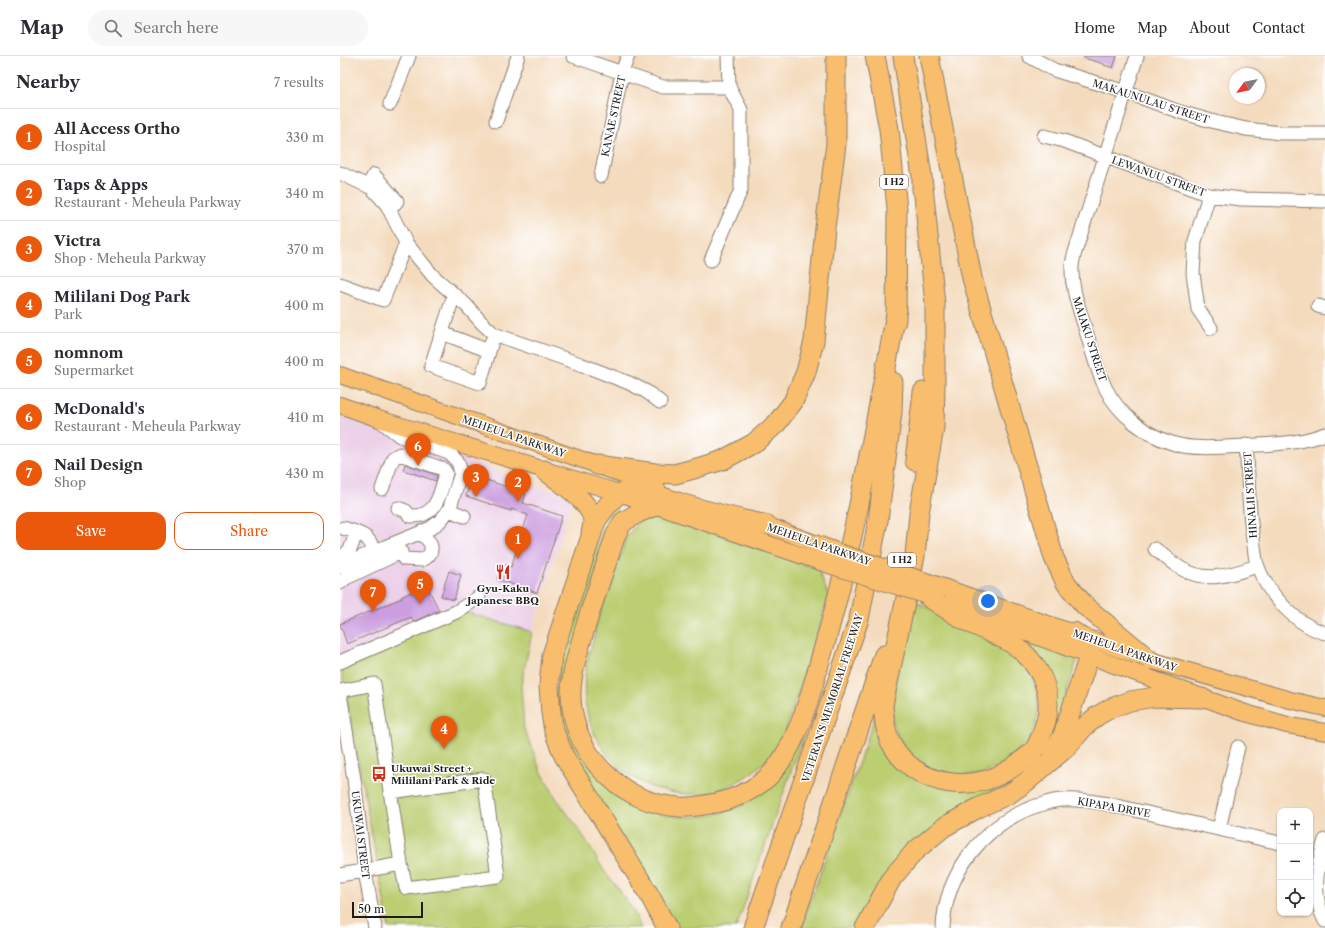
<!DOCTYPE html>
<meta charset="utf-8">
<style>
:root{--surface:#fff;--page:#f7f7f7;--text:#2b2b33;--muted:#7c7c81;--line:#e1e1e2;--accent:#ea580c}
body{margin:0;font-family:"Libre Caslon Text",serif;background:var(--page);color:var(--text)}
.controls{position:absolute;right:12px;bottom:12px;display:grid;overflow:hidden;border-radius:8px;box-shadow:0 1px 3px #0004}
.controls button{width:36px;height:36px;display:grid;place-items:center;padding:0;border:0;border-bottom:1px solid var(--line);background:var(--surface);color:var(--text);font:20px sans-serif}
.compass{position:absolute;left:889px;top:12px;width:36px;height:36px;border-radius:50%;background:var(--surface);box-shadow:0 1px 3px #0004;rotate:237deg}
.scale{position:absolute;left:12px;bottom:10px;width:71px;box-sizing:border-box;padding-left:4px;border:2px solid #1c1c1c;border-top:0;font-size:11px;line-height:14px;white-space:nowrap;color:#1c1c1c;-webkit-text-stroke:3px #fff;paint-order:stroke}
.you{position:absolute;left:648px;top:545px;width:14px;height:14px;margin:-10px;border:3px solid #fff;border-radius:50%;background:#1a73e8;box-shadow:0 0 0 6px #1a73e833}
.badge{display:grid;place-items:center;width:26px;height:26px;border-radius:50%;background:var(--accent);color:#fff;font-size:13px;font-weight:700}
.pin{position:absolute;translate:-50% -33px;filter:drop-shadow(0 1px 2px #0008)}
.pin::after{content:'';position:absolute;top:21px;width:14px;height:12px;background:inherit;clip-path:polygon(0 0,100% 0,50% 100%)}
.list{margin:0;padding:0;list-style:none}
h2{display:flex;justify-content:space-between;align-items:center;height:52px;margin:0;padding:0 16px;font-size:17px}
h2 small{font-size:13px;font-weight:400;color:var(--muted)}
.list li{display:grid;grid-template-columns:26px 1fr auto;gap:12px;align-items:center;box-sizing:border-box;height:56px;padding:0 16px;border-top:1px solid var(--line)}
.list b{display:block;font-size:15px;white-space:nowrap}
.list p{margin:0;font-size:13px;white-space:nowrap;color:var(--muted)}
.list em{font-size:13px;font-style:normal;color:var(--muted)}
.actions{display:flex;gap:8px;padding:12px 16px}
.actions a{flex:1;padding:9px 0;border:1px solid var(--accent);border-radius:12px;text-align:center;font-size:14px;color:var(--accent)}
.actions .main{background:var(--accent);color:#fff}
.icon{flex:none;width:22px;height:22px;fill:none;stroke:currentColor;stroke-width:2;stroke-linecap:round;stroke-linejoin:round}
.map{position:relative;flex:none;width:985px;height:872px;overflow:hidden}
header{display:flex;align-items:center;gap:24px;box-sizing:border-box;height:56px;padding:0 20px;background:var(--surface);border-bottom:1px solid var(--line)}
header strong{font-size:19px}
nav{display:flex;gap:22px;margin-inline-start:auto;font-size:14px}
.search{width:280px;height:36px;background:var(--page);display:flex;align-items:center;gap:10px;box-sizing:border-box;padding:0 14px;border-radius:22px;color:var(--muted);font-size:15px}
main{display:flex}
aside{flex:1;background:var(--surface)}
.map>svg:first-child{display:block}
</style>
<header>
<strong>Map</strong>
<div class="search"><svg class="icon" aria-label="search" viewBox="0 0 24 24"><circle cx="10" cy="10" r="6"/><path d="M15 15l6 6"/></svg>Search here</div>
<nav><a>Home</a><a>Map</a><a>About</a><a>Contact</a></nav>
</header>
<main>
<aside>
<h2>Nearby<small>7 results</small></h2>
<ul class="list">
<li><span class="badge">1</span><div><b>All Access Ortho</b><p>Hospital</p></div><em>330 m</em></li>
<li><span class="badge">2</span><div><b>Taps &amp; Apps</b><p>Restaurant · Meheula Parkway</p></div><em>340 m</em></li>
<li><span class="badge">3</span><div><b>Victra</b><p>Shop · Meheula Parkway</p></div><em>370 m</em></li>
<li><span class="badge">4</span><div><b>Mililani Dog Park</b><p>Park</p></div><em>400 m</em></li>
<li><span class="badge">5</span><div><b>nomnom</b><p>Supermarket</p></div><em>400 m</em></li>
<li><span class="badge">6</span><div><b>McDonald's</b><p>Restaurant · Meheula Parkway</p></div><em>410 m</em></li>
<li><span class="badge">7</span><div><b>Nail Design</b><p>Shop</p></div><em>430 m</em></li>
</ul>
<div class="actions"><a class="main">Save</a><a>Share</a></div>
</aside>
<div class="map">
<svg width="985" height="872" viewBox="0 0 985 872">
<rect width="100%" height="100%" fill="#fff"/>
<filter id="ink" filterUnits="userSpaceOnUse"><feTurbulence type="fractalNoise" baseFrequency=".025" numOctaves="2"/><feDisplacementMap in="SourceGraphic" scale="8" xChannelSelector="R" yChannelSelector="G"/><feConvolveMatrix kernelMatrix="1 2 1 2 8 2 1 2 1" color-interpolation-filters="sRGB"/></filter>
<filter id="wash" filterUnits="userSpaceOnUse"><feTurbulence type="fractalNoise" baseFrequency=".012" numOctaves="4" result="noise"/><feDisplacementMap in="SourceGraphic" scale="16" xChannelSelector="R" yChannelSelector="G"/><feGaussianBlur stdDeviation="0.9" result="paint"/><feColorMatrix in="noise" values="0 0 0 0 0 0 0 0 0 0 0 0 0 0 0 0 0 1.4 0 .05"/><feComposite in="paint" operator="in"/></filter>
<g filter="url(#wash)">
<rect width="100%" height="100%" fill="#f4dbbe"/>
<!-- built -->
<path fill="#edd1e9" d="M0,359L232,442L192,576L116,553L0,606Z"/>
<!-- green -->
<path fill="#bbce72" stroke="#6c7547" d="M271,452L279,455L267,480L226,623L271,733L269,736C316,763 353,769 404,749L401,746L464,678L396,872H335L241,719L214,651L223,584L227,567Z
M315,460H322L478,513L489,541L445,677C434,700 417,715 395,727C386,731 379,735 370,737C364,738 357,738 351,738C307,738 268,713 252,672C242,647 243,622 249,597C252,588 256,580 255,571L277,511L286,482L298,466Z
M574,545L664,586L687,604L698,638L699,654L696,669L691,680L687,687L674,701L642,719H605L580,707L571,700L561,686L556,676L554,671L551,653L563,589L567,584Z
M116,553L192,576L181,629L184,673L200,713L216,742L242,778L264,815L279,834L294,856L301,872H49L0,606Z
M695,587L738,602L712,678L703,695L689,712L676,722L619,754L520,872H461L539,649L554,703L644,732L711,674L688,593Z"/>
<g id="blocks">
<!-- building -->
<path fill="#cc9ee0" d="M744,0H777L773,12L764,9V8L744,2Z
M65,408L97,419L96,425L63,414Z
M133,419L186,438L183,447L222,460L197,537L157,523L162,508L171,511L188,459L171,453V455L126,440Z
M109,515L121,519L114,544L101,540Z
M84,530L88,532L99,554L73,566L71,561L7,588L0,568L62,542L61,541Z"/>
</g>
</g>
<g filter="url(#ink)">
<use href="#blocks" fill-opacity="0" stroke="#887c6d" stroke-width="1"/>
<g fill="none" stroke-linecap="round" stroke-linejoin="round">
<defs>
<path id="minor" d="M233,0L323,31H389
M689,0L714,14L786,36L840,56L875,66L906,73L941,77H985
M797,0L736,193C734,199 732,205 732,211C731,233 740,254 746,275C752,294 757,315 766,333C779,359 807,380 835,388C854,394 884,391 904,390C931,388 960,388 985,378
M50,48L69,0
M156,65L178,0
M704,80L724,85L869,139L901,143L985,145
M0,117L32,132L47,149L66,187L93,220L126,249L142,267L154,278L240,308L289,327L307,336L320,346
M261,120L282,16L288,0
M28,130L34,119L57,145L49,154
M869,139L855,185L853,217L858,253L871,272
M371,204L401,134V54L389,31L388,0
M0,228L43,244L66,187
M114,239L91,310L140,327L154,278
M978,250L985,252
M102,277L149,295
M906,389C909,423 908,457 914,490C915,496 915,504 918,511C928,538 956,569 985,577
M42,433L53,402L60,398L103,413L106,417C100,438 97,462 70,460L66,455L58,452
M109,454L124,460
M3,472C26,479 30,480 38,504
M815,493C824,500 833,508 842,513C868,528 892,518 917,510
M0,502C12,495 12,489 16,476
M64,503L82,504C98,497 91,481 77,478
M0,511L35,495L77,478L91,472L100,465L109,454L121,417L118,406L109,397L60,380L42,366
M0,527L6,522L61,496
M0,606L116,556L139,541
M0,635L34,628L61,808L0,819
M0,638L14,723L25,815L35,872
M50,736L144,723L158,820L66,832L61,808
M879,773L898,691
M985,784C977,813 971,837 985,865
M603,872C605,817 644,768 696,750C702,749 708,746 714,745C732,742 750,745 768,748L940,787"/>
<path id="major" d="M0,319L257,409L317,432
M0,349L39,363L279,437L492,510
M415,465L499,496
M589,526L810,604L950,644L985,652
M609,548L902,656L947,669L985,676"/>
<path id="highway" d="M535,0L549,73L557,153L556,265
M563,0L582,120V134
M589,0L632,222L714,502L726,527L745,550L810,604
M582,120L595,248V328L594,372L579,457L575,500L543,649C544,661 545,676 551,687C576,733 637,739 676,709C682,704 690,699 695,693C700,685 703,674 706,665C712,641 704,619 688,601C672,583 649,577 628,566C613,558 599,548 585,539
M575,405L583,336
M257,409L315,417L335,418L357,412L383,404L414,387L436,368L453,346L466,316L474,285L485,172L496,88V0
M204,414C218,424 251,446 253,464C253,468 252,473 251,477
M315,450L298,457L283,466L276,478C265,512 253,545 243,579C236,603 228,627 232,652C239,705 286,748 339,751C352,752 364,749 376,747C396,743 418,732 432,717C459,686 471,636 482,598C515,485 535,368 557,253
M713,697L723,679L749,600C747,588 744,583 734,576
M327,872L310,840L224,700L214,675L211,657L209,630L212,599L256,465C263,455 276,435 289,434C305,433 328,443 343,448C371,456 398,463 427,469
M413,872L519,563L538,465L552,356L553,326
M451,872L544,599
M525,872L552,822L575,795L604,771L638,752L669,738L686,726L727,691L744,671L757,660L771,652L790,645L815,641L862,642"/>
</defs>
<!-- minor casing -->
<use href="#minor" stroke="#887c6d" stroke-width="15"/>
<!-- major casing -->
<use href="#major" stroke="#887c6d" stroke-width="18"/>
<!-- highway casing -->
<use href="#highway" stroke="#887c6d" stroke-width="21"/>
<!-- minor -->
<use href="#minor" stroke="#fff" stroke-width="13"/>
<!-- major -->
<use href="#major" stroke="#f9be6d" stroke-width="16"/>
<!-- highway -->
<use href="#highway" stroke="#f9be6d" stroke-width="19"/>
<defs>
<path id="major-bridge" d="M499,496L589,526
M492,510L585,539"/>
</defs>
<!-- major-bridge casing -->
<use href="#major-bridge" stroke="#887c6d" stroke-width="18" stroke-linecap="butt"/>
<!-- major-bridge -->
<use href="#major-bridge" stroke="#f9be6d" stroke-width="16"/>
</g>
</g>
<!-- icons -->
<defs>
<symbol id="restaurant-bare" viewBox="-9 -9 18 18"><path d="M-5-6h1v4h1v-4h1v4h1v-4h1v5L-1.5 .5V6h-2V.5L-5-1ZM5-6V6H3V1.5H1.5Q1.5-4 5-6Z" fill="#c8321e" stroke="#fff" stroke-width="2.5" paint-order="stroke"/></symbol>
<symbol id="bus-bare" viewBox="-9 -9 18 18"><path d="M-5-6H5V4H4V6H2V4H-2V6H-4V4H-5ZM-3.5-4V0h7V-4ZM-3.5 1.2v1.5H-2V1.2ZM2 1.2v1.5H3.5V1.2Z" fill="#c8321e" stroke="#fff" stroke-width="2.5" paint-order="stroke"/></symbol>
</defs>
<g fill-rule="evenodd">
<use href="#restaurant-bare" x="152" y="505" width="22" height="22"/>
<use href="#bus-bare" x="28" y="707" width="22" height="22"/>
</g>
<g text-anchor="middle" stroke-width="3" stroke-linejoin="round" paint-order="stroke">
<!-- shield labels -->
<g fill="#fff" stroke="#606060" stroke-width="1">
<rect x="540" y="119" width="28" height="14" rx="3"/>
<rect x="548" y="497" width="28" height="14" rx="3"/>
</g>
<g font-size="9" font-weight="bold" fill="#1c1c1c">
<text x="554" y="129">I H2</text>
<text x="562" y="507">I H2</text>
</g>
<!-- street labels -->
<g font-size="10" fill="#1c1c1c" stroke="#fff">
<text transform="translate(811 45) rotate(18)" y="4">MAKAUNULAU STREET</text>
<text transform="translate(273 60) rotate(-78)" y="4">KANAE STREET</text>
<text transform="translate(819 120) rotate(20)" y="4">LEWANUU STREET</text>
<text transform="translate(750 283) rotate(72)" y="4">MAIAKU STREET</text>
<text transform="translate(174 380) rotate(19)" y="4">MEHEULA PARKWAY</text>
<text transform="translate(910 439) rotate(-94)" y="4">HINALII STREET</text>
<text transform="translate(479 488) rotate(19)" y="4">MEHEULA PARKWAY</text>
<text transform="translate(785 594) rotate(19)" y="4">MEHEULA PARKWAY</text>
<text transform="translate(492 642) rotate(-72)" y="4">VETERAN'S MEMORIAL FREEWAY</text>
<text transform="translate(774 751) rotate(10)" y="4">KIPAPA DRIVE</text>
<text transform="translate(21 779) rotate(83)" y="4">UKUWAI STREET</text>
</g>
<!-- poi labels -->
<g font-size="10" font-weight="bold" fill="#1c1c1c" stroke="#fff">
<text x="163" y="536">Gyu-Kaku<tspan x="163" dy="12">Japanese BBQ</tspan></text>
<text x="51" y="716" text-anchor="start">Ukuwai Street +<tspan x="51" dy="12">Mililani Park &amp; Ride</tspan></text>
</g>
</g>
</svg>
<div class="controls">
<button>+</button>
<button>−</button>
<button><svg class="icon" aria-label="locate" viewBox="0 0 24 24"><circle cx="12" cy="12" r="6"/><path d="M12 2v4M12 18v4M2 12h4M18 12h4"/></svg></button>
</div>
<svg class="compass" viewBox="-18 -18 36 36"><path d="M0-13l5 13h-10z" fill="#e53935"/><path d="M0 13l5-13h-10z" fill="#7c7c81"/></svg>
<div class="scale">50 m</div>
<div class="you"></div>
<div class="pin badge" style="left:178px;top:503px">1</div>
<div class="pin badge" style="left:178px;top:446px">2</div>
<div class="pin badge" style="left:136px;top:441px">3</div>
<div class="pin badge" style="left:104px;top:693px">4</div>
<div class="pin badge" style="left:80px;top:548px">5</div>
<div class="pin badge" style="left:78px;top:410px">6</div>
<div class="pin badge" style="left:33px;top:556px">7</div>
</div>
</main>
